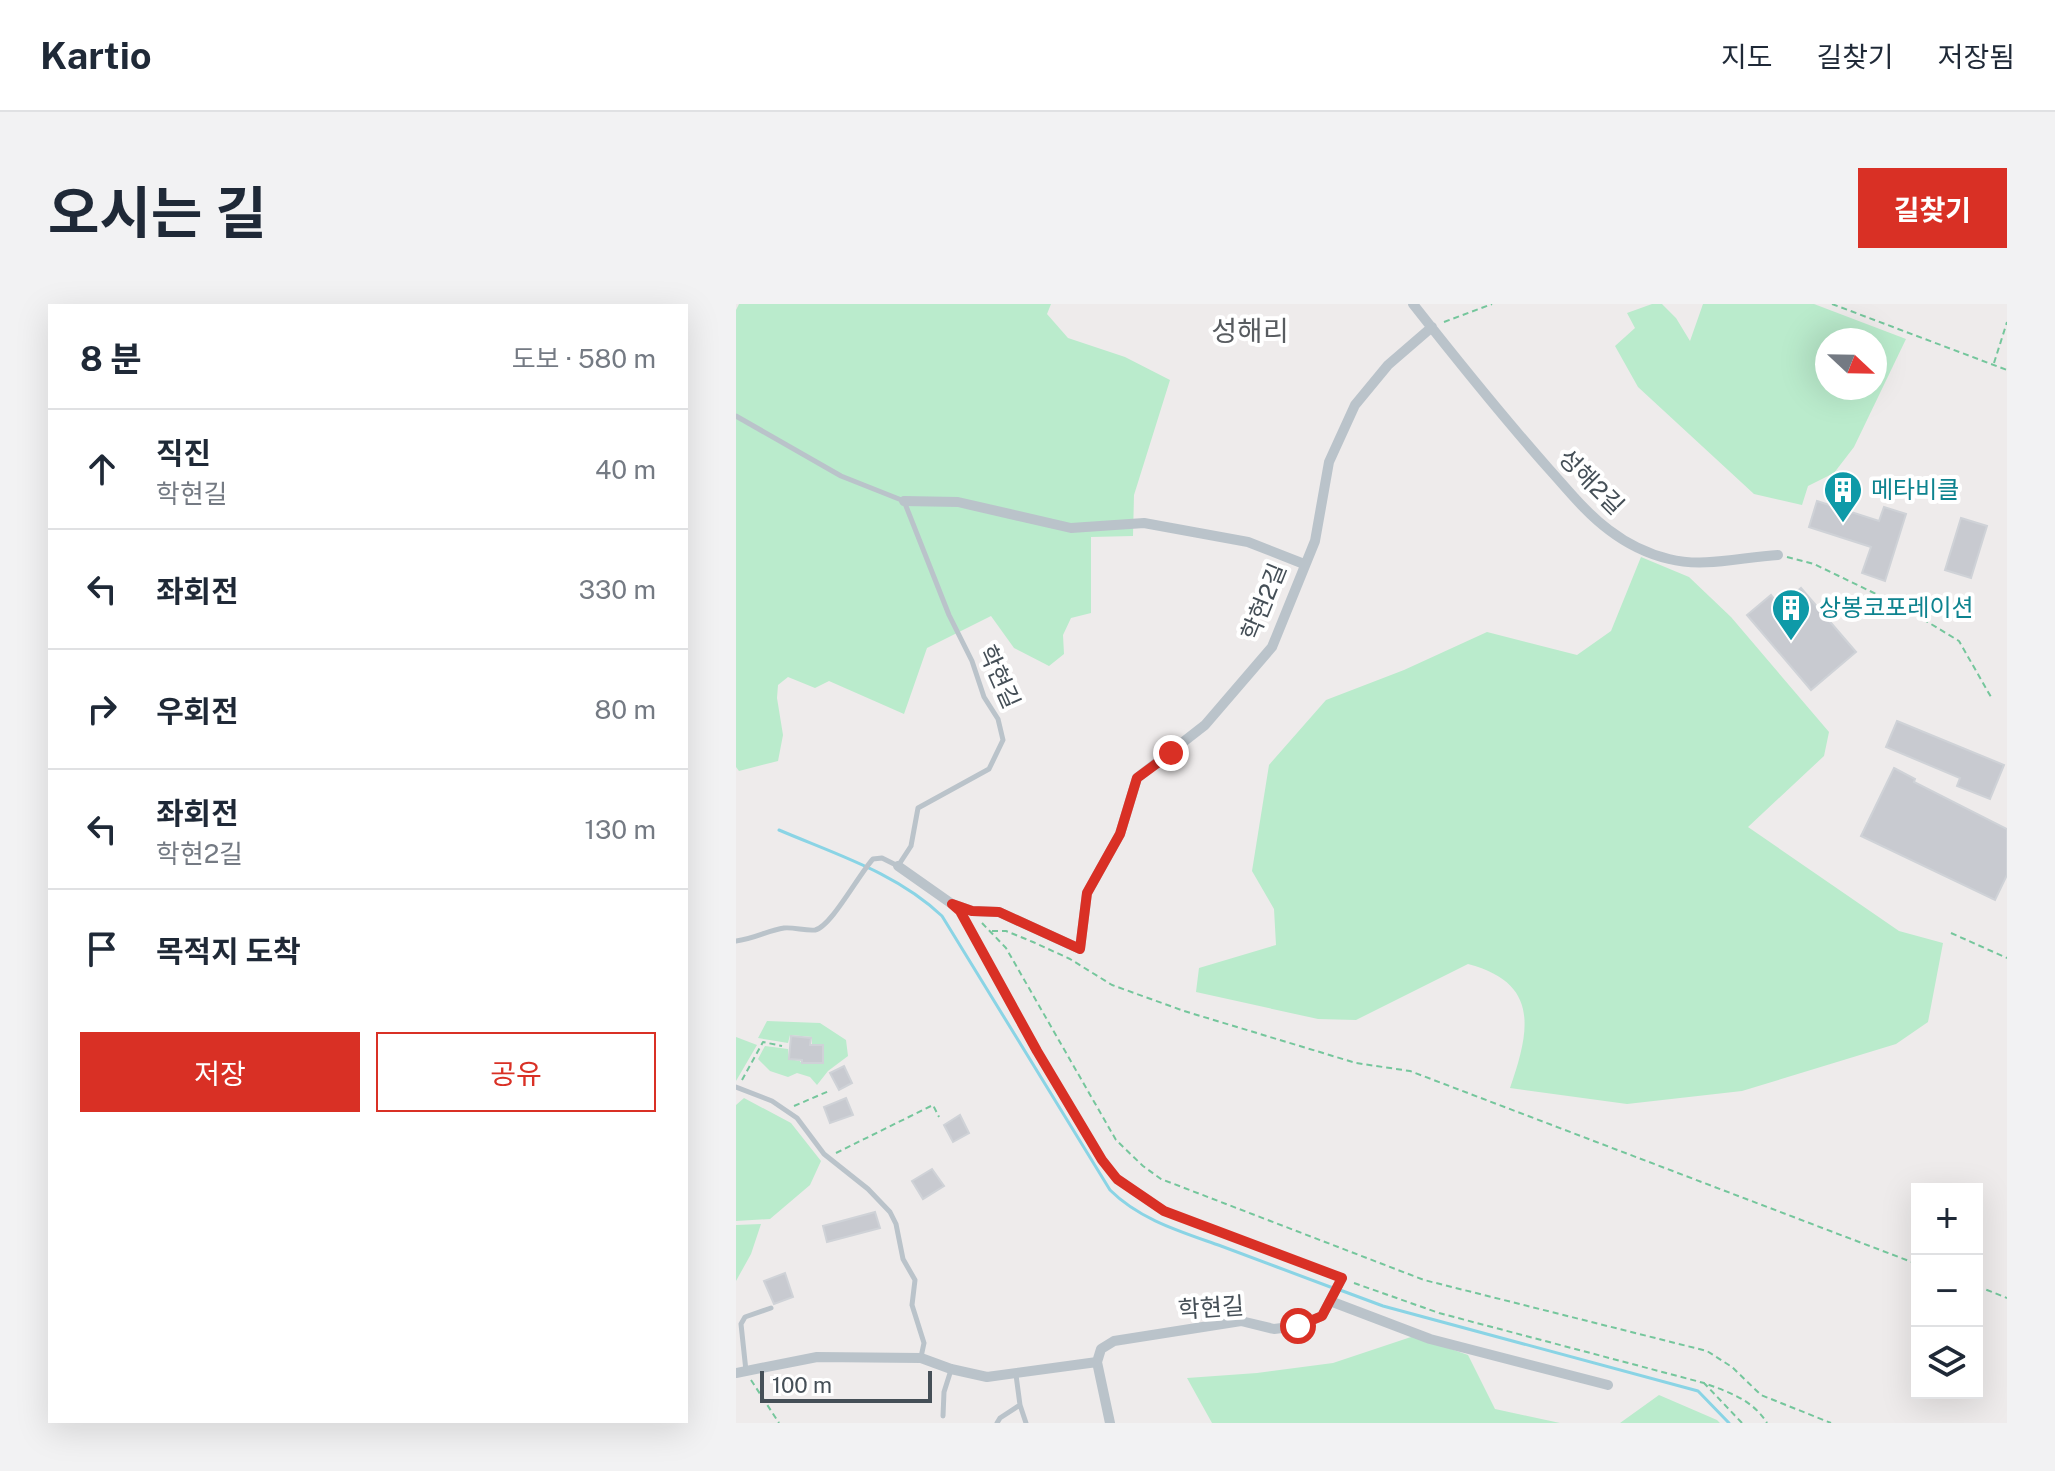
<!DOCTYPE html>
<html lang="ko">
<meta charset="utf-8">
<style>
:root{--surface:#fff;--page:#f2f2f3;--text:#1f2937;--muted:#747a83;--line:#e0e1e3;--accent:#d93025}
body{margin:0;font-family:"Public Sans","Noto Sans KR",sans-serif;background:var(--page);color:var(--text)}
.controls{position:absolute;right:24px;bottom:24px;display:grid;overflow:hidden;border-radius:0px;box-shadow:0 8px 32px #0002}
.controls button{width:72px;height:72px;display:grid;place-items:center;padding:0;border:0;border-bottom:2px solid var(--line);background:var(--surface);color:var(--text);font:40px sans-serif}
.compass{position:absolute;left:1079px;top:24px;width:72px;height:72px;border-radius:50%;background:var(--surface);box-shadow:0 8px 32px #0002;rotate:112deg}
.scale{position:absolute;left:24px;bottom:20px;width:172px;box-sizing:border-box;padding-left:8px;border:4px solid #454f57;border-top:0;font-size:22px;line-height:28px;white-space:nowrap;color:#454f57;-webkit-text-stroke:6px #fff;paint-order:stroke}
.stop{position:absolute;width:24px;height:24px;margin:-18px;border:6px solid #d93025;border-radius:50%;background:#fff}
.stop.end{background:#d93025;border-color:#fff;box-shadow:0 2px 8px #0008}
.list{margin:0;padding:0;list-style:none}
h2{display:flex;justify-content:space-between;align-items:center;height:104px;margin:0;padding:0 32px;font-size:34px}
h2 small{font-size:26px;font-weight:400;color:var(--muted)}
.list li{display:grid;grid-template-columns:52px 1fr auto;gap:24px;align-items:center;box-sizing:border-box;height:120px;padding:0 32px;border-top:2px solid var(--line)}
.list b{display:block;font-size:30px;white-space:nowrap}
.list p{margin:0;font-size:26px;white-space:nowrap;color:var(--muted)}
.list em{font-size:26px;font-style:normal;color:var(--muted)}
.actions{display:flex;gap:16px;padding:24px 32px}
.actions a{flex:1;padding:18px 0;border:2px solid var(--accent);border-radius:0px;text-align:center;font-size:28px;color:var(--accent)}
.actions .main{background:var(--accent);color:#fff}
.icon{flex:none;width:44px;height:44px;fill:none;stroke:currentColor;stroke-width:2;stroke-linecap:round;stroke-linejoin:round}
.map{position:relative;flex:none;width:1271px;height:1119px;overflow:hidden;border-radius:0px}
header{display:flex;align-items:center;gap:48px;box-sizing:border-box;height:112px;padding:0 40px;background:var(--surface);border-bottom:2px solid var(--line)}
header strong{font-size:38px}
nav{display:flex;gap:44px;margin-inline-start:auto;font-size:28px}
.intro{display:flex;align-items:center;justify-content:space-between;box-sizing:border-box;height:192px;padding:0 48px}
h1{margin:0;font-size:56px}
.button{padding:20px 36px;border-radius:0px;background:var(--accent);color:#fff;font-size:28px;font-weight:700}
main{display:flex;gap:48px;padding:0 48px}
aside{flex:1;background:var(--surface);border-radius:0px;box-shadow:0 8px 32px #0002}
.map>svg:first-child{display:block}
</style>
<header>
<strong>Kartio</strong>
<nav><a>지도</a><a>길찾기</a><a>저장됨</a></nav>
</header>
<div class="intro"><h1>오시는 길</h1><a class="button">길찾기</a></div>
<main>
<aside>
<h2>8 분<small>도보 · 580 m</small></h2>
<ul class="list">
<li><svg class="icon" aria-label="ahead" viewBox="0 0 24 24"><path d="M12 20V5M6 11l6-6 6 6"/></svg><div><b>직진</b><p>학현길</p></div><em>40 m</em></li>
<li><svg class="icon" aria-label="left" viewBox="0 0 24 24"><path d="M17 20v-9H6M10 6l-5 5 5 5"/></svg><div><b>좌회전</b></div><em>330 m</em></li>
<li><svg class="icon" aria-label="right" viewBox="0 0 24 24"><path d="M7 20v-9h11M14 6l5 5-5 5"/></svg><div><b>우회전</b></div><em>80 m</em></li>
<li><svg class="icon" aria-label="left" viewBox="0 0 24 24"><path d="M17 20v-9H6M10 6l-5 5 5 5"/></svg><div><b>좌회전</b><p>학현2길</p></div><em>130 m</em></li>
<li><svg class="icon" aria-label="arrive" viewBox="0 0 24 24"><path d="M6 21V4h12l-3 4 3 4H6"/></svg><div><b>목적지 도착</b></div></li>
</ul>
<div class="actions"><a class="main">저장</a><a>공유</a></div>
</aside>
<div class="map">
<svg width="1271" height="1119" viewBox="0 0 1271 1119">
<rect width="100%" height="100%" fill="#eeebeb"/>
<!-- green -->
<path fill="#baebcc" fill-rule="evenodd" d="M3,0H315L311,10L332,34L389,53L434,76L398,191L397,232L355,233V309L335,314L327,331L328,350L313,362L278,344L255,312L191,344L168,410L93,377L79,384L52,373L42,381L41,394L47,431L42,457L3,467L0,463V6Z
M916,0H926L940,14L954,37L967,0H1078L1170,35L1118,143L1098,169L1072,182L1066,201L1018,190L902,83L879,42L899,24L891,9ZM1091,36H1139V84H1091Z
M905,253L953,273L995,313L1093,428L1088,452L1012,523L1163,627L1207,639L1192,718L1160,740L1006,787L891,800L774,784C794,726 804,679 732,660L620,716L582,715L460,688L463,664L540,641L538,605L516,567L533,461L590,396L668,366L751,328L841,351L875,327Z
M31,717L84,719L110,736L112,752L92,767L81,781L74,773L61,769L52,773L34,767L22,755L29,742L52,745L53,755L64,757L66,760H87L88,741L76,740V733L54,731L52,739L22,734Z
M0,733L21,741L0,777Z
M8,794L55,819L85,857L74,881L34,915L0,917V801Z
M25,920L15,950L0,977V921Z
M678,1032L732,1051L759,1105L824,1119H476L451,1074L521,1069L597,1059Z
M923,1091L981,1116L984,1119H884Z"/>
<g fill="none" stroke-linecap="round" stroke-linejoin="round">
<!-- stream -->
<path stroke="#8ad4e5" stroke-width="3" d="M43,526C99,550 161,569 206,612L374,886C404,916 446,928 485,942C522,956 560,970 597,984
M604,986L647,1002L962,1087L993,1119"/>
</g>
<!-- building -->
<path fill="#c8cad0" stroke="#cfd2d7" stroke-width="2" d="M1081,197L1143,217L1148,203L1170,210L1149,277L1126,269L1135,243L1073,223Z
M1225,214L1251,222L1235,274L1209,266Z
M1065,284L1120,348L1075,386L1011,311L1035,291L1044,302Z
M1161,417L1268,461L1254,495L1221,482L1224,474L1150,443Z
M1158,464L1179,475L1178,478L1271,525V571L1259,596L1125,532Z
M55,732L75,734L74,741H87V759H66V756L53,755Z
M108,762L116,779L103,786L94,769Z
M110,794L117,811L94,819L88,803Z
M224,811L233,829L217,838L208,821Z
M196,865L208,882L187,895L176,877Z
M139,908L144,924L91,938L87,922Z
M49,969L57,993L38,1000L28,977Z"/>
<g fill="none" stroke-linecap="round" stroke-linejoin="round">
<!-- path -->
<path stroke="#75c69c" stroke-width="2" stroke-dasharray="6 4" stroke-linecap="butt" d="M1096,0L1271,66
M708,18L756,0
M1258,59L1271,18
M1051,253L1078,260L1167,303L1223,337L1255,393
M229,617L301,747L366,856L381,875L428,907L597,971
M246,619L270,644L380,836L407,862L425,875L688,976L971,1047L996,1063L1025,1091L1095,1119
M256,627H270L297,638L334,655L376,681L448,707L620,759L674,767L1181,960
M1215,629L1271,654
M6,776L27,738L46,742
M58,802L93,787
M100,849L197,801L203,813
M618,979L703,1009L968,1079
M1241,982L1271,994
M15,1076L43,1119
M1006,1119L968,1079C992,1088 1016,1095 1031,1119"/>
<!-- lane -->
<path stroke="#bac3ca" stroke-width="5" d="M0,112L105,172L168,197L213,311L236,357L248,393L262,415L267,436L253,465L182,504L175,542L162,562L146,554L137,555C123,570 95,623 79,626C69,627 58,623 48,624C33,626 18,635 0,637
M0,783L36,797L61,814L88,850L132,885L154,908L160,920L167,955L179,976L176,1001L188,1039L185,1053
M10,1067L5,1020L9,1013L35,1004
M280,1071L284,1101L290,1119
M207,1112L208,1088L215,1066
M261,1119L264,1114L284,1101"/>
<!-- street -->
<path stroke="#bac3ca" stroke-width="10" d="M677,0C721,56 766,112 813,165C832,186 850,209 873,226C890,239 912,250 933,255C968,264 1006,253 1042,251
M168,197L222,198L335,224L408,219L512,238L568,260
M162,562L216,600L236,607L263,608L344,645L351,589L384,530L401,474L469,421L536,343L579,237L593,158L619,101L652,61L696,23
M594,997L694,1035L872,1081
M361,1058L374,1119
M0,1069L81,1053L185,1054L215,1065L251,1073L361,1058L365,1045L378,1037L505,1017L538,1025L562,1022L586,1012L606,974"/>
</g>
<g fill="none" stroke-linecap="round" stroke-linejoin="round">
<!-- route -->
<path stroke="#d93025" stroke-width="10" d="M435,449L401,474L384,530L351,589L344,645L263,608L236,607L216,600L224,607L301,747L366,856L381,875L428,907L606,974L586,1012L562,1022"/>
</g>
<!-- icons -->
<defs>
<symbol id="building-pin" viewBox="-11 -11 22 30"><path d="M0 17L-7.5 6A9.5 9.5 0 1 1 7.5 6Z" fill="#0f9aa8" stroke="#fff"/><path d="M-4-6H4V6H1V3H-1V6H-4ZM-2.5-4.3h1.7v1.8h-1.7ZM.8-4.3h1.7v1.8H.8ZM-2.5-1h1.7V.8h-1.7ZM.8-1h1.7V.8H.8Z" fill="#fff"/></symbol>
</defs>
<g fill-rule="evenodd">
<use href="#building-pin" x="1085" y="164" width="44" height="60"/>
<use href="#building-pin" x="1033" y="282" width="44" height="60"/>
</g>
<g text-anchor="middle" stroke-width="8" stroke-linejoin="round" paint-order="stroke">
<!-- street labels -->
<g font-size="24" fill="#454f57" stroke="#fff">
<text transform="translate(855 178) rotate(45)" y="8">성해2길</text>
<text transform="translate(528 298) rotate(-68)" y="8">학현2길</text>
<text transform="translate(263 373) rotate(66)" y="8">학현길</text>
<text transform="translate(475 1004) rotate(-4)" y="8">학현길</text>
</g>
<!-- culture labels -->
<g font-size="24" fill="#0d838f" stroke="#fff" text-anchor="start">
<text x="1135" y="194">메타비클</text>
<text x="1083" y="312">상봉코포레이션</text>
</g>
<!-- quarter labels -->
<g font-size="28" fill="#585c60" stroke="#fff">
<text x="514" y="37">성해리</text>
</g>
</g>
</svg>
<div class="controls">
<button>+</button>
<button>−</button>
<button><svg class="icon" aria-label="layers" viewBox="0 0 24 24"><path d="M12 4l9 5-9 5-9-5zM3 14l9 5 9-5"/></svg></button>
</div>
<svg class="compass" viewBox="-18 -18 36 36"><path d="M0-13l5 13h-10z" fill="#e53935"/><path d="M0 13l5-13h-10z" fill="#747a83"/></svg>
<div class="scale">100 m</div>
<div class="stop" style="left:562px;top:1022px"></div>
<div class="stop end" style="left:435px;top:449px"></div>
</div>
</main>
